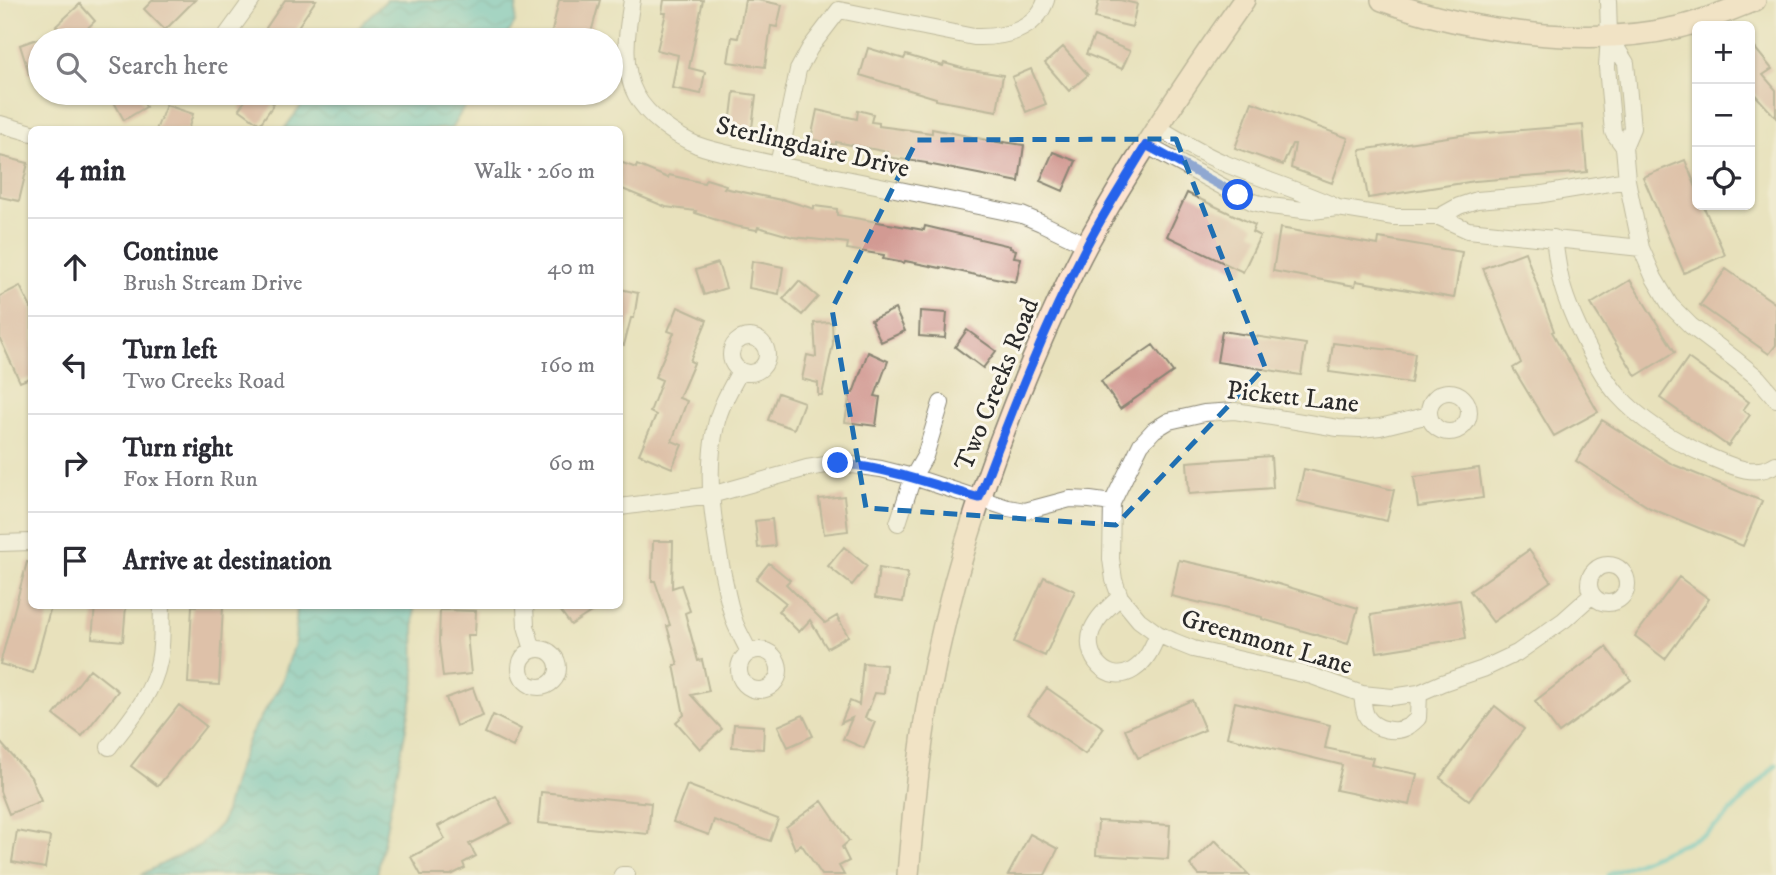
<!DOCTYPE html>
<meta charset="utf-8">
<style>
:root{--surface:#fff;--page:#f2f2f3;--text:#2b2b33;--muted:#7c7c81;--line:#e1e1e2}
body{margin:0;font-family:"IM FELL DW Pica",serif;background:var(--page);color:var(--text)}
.controls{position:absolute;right:21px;top:21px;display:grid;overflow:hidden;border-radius:10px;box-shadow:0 2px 5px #0004}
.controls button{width:63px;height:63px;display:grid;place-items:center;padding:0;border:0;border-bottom:2px solid var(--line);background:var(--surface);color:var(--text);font:35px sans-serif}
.stop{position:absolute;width:21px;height:21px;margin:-16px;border:5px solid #2563eb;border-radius:50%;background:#fff}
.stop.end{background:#2563eb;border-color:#fff;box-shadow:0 2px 7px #0008}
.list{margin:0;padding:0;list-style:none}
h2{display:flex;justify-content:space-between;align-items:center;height:91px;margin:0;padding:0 28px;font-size:30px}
h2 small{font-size:23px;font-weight:400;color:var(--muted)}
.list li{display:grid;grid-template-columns:46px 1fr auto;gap:21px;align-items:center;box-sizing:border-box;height:98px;padding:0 28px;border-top:2px solid var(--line)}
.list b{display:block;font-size:26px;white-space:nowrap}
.list p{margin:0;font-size:23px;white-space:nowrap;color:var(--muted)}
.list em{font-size:23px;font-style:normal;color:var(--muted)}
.icon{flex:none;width:38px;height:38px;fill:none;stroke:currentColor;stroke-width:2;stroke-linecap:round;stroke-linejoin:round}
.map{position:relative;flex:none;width:1776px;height:875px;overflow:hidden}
.search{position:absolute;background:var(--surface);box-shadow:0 2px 5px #0004;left:28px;top:28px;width:595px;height:77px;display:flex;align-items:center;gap:18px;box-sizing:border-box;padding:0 24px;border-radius:38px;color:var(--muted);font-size:26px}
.panel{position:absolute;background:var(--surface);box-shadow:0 2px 5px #0004;left:28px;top:126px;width:595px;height:483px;border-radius:10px}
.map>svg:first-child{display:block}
</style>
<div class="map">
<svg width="1776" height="875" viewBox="0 0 1776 875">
<defs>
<pattern id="water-waves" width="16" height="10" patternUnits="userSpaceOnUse" patternTransform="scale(1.75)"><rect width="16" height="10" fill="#55c3ca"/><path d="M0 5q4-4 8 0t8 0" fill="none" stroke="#479fa4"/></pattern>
</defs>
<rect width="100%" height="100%" fill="#fbf7ec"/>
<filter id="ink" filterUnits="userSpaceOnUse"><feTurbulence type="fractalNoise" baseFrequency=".0143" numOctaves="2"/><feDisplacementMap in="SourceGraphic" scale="14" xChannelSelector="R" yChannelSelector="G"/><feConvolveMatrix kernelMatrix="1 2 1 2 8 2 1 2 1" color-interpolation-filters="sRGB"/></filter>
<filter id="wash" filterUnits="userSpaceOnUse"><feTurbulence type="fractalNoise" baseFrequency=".00686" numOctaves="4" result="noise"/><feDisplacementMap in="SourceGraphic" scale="28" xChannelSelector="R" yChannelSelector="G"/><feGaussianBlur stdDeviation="1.57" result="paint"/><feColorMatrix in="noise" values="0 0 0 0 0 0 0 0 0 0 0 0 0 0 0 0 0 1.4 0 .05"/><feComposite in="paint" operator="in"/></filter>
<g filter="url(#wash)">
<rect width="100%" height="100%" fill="#e8e1bc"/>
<!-- water -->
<path fill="url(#water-waves)" stroke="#40777a" stroke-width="2" d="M387,0H517L515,23L504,40H350L365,20Z
M311,93H473L451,129H284Z
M297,606H414L415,683L377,875H142L146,872L200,845L222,822L234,778L250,735L281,684L295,643Z"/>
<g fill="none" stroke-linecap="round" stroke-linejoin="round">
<!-- stream -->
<path stroke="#55c3ca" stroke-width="5" d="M1608,875L1705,834L1723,820L1776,765"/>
</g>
<g id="blocks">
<!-- building -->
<path fill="#d29a93" d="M153,0H195L165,30L144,9Z
M285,0H316L289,40H286L266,28Z
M559,0H600L589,40H550Z
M664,0H703L689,68L705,72L701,94L672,88L678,55L657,50L666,13H662Z
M745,0H758L782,5L777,27L771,26L765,67L728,62L732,37L738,38Z
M1099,0H1120L1137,4L1132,27L1095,18Z
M80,4L95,21L75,40H70L56,26Z
M1094,36L1130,51L1122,69L1086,54Z
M40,38V71L29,74L20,45Z
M1750,42L1772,69L1763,75L1776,90V118L1750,89Z
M1063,47L1088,75L1069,91L1045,63Z
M868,48L904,59L906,55L943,66L944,63L965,69L1003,75L997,111L936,100V98L860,75Z
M1031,69L1046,104L1026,112L1012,77Z
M734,92L756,95L752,128L730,125Z
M109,93H138L146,107L124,120Z
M251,93H259L274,104L260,124L239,109Z
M1252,102L1348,138L1332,183L1291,168L1295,144H1292L1283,165L1235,148Z
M166,105L193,114L188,130H156Z
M817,110L857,119L858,110L873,114L871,122L879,123V126L932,133V129L1003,143V142L1024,145L1019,182L927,164V163L887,157L888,152L836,142V145L811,139Z
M1583,125L1587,172L1475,181L1368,198L1360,150L1461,135Z
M1053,152L1076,161L1063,191L1040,181Z
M0,156L28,163L19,201L0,197Z
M1685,160L1697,190V205H1703L1725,255L1684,273L1643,177Z
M620,162L636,168L637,165L668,178L669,175L704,183L706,179L726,185L724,188L781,200L782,199L814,209V206L837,209V215L924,230L925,226L1010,246V248L1016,250L1014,257L1021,258L1016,282L981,275L980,276L940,267V268L905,261L904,263L883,259L884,255L847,249L848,243L793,237L758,227L757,230L735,226L695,213L696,211L666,207L620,188Z
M1187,193L1255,225L1252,232L1260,236L1243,272L1167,236Z
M1280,228L1378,245L1379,238L1462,252L1454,298L1356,281L1355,286L1273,271Z
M1525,252L1554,331L1552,332L1598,412L1554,436L1513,368L1521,363L1483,268Z
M752,261L783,267L779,294L749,288Z
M718,263L726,288L704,295L696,270Z
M1726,269L1776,304V345L1769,354L1700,305Z
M1630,280L1675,352L1636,376L1591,304Z
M799,281L818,297L802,315L783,299Z
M20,286L32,310V377L20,382L0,339V296Z
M620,289L638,293L634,318H631L624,345L620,344Z
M678,307L707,320L690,361L694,363L679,398L687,401L672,441L682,445L672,468L639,454L656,415L650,412L662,380L655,377L674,333L668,331Z
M895,309L905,331L881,342L871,320Z
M920,311L947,313L945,338L919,336Z
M832,322L833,344L822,395H818V383L802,379L807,355L816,357L814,323Z
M967,330L996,351L983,368L955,347Z
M1222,331L1306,344L1301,375L1217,362Z
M1333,343L1415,353L1411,383L1329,372Z
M1153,345L1173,372L1120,409L1101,381Z
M868,352L888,361L875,396L880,397L876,426L845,422L850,393H853Z
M1688,358L1749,402L1743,410L1750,415L1728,446L1660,398Z
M778,393L804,402L794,429L768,420Z
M1602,420L1672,464L1762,501L1743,546L1650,508L1576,461Z
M1271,456L1273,488L1189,494L1187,462Z
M1479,468L1483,498L1418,507L1414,477Z
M1304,469L1394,490L1387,521L1297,501Z
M844,496L848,531L824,534L819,499Z
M772,519L775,546L758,548L755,521Z
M653,541H673L672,588L681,585L690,611L685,613L698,661L702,660L709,691L691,695L722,729L700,749L676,722L684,715L674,665H678L667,626L670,625L655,581H652Z
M844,547L867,566L852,585L828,566Z
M1529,550L1551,581L1493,622L1470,591Z
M1179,560L1252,576L1358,608L1348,644L1262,619V617L1171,596Z
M27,562L32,563V606H51L33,673L0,664Z
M769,563L790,580L786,584L825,623L837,616L848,636L827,648L810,620L799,632L778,611L786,603L756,579Z
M879,568L908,573L903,602L875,598Z
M1044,577L1075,591L1045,656L1014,642Z
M1679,577L1709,599L1665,659L1635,636Z
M1460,600L1466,638L1377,652L1371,615Z
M95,606H126L123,641L92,638Z
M192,606H223L219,685L188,683Z
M557,606H600L571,625Z
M440,610L476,611L475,635H467L471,674L443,677L439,642Z
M1606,647L1631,680L1559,733L1535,701Z
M863,663L886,665L884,694L875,693L869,709H870L868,710L865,718L875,722L864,748L843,739L852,718L841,723L850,701L859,705Z
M90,669L118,691L82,736L54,715Z
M473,688L483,716L456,726L446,698Z
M1047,688L1104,728L1085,754L1028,714Z
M1192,700L1205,730L1138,758L1125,729Z
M1235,702L1330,725L1325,748L1373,758L1371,765L1417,774L1410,805L1336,790L1342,765L1227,737Z
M179,705L206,726L158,786L131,766Z
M1495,706L1524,729L1469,800L1440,778Z
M493,715L521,729L513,747L485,733Z
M803,715L813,736L788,747L778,726Z
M734,724L764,726L763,749L732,747Z
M0,742L31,777L41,801L9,814L0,791Z
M687,785L778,819L770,841L714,820L709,835L673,822Z
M541,792L651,803L648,834L538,823Z
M496,796L511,823L469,844L476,856L463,863L465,868L451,875H421L411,857L445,839L438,826Z
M822,801L849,841L842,847L849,861L839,866L844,875H822L801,844L795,849L786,827Z
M1098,821L1170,825L1168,859L1096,855Z
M17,831L50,837L45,868L12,862Z
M1030,834L1058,849L1045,875H1008Z
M1215,840L1249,875H1199L1190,865Z"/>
</g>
</g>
<g filter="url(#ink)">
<use href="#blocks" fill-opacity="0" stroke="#8a8674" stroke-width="2"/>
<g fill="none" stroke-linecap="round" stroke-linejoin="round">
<defs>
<path id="street" d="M632,0C627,29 621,68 636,95C648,117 674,135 697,145C710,150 725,153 739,156C763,162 787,167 812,172C882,186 952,201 1022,215L1041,223L1087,245
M1608,0L1609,36L1607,67L1613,132L1624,147
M1609,36L1626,63L1632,128L1624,147L1627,180L1641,248L1654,278L1670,305L1691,326L1736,360L1758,378L1776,399
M223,40L252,0
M0,124L32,133
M1157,127C1179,140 1200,153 1224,163C1261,179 1299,190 1336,207
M1146,145L1238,195L1253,202L1270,206L1312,211L1338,208L1394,217H1439L1468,230L1641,248
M778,165L798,70L810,48L839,10L974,37C1003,38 1036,31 1046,0
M1439,217L1459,206L1477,200L1537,195L1627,180
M1554,238C1556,254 1558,270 1562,285C1570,314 1598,373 1618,395C1643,423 1676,442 1710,457C1731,466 1755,478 1776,464
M731 355a18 18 0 1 1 36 0a18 18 0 1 1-36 0Z
M740,371C731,388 720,406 716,425C705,473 713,523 722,570C726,588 729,606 735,623C739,633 745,643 749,652
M1429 412a20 20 0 1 1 40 0a20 20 0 1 1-40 0Z
M1429,415L1380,427L1360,429L1338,428L1235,411L1204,413L1169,421L1154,430L1141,444L1112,503L1111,559L1114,580L1120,597L1139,620L1158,634L1173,641L1193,649L1312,676L1362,694L1392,697L1419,693L1442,683L1483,669L1517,653L1564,620L1592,595
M620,507L711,495L807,468L838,463L881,469L913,477L1008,508L1025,511L1070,499L1090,500L1112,503
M898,523L913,477L925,456L941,403
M0,543L32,542
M1589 584a19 19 0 1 1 38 0a19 19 0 1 1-38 0Z
M1120,597C1109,607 1098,616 1092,630C1082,656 1108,686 1133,670C1147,661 1152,648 1158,634
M525,606L526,626L533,650
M520 668a19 19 0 1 1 38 0a19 19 0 1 1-38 0Z
M739 670a20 20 0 1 1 40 0a20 20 0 1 1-40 0Z
M1362,694C1363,700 1363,711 1367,717C1375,730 1396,734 1409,726C1410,726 1417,719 1418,718L1419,693
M109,747C129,721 153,694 159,661C163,644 161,623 162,606
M622,875H627"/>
<path id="secondary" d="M1382,0C1468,32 1590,48 1679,27C1705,21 1730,10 1755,0
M908,875C914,803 921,731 936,660C958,558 990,460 1031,364C1048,324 1066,283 1087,244C1134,159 1188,79 1244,0"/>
</defs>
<!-- street casing -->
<use href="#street" stroke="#8a8674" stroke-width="18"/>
<!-- secondary casing -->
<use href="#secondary" stroke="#8a8674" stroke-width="24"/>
<!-- street -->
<use href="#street" stroke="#fff" stroke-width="16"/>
<!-- secondary -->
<use href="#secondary" stroke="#fde4d1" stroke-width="21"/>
</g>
</g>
<g fill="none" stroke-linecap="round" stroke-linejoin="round" filter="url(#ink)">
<!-- route -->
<path stroke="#2563eb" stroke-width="9" d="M838,463C887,468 932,484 979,498C1011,413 1044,328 1086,247C1104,212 1126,179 1146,145L1238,195"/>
</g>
<!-- marked area -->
<path d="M0 0H1776V875H0ZM1176,139L1265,367L1116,525L866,508L832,309L917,140Z" fill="#e8e1bc" fill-opacity=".55" fill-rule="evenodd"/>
<path fill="none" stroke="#1f6fb2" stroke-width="5" stroke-dasharray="14 9" stroke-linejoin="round" d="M1176,139L1265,367L1116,525L866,508L832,309L917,140Z"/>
<g text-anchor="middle" stroke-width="6" stroke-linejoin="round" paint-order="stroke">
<!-- street labels -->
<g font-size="26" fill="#2b2b2b" stroke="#fbf7ec">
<text transform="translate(813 146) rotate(13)" y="9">Sterlingdaire Drive</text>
<text transform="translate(996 384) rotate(-68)" y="9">Two Creeks Road</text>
<text transform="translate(1293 396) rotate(6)" y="9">Pickett Lane</text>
<text transform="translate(1267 641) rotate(16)" y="9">Greenmont Lane</text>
</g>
</g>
</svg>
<div class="controls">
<button>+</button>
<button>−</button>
<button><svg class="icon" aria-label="locate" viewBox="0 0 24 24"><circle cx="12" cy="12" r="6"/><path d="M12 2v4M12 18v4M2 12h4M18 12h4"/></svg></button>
</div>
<div class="stop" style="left:1238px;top:195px"></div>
<div class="stop end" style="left:838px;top:463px"></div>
<div class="search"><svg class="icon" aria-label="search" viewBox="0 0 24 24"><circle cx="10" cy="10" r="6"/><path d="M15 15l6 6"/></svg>Search here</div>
<section class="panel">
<h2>4 min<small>Walk · 260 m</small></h2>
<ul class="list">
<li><svg class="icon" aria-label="ahead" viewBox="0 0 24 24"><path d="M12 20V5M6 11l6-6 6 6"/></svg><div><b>Continue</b><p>Brush Stream Drive</p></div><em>40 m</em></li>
<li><svg class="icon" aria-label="left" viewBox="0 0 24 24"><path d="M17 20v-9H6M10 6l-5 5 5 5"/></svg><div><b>Turn left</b><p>Two Creeks Road</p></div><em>160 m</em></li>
<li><svg class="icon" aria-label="right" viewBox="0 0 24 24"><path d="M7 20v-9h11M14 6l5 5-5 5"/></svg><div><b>Turn right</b><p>Fox Horn Run</p></div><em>60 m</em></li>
<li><svg class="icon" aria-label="arrive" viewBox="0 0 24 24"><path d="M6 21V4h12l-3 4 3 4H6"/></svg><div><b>Arrive at destination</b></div></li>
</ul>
</section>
</div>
